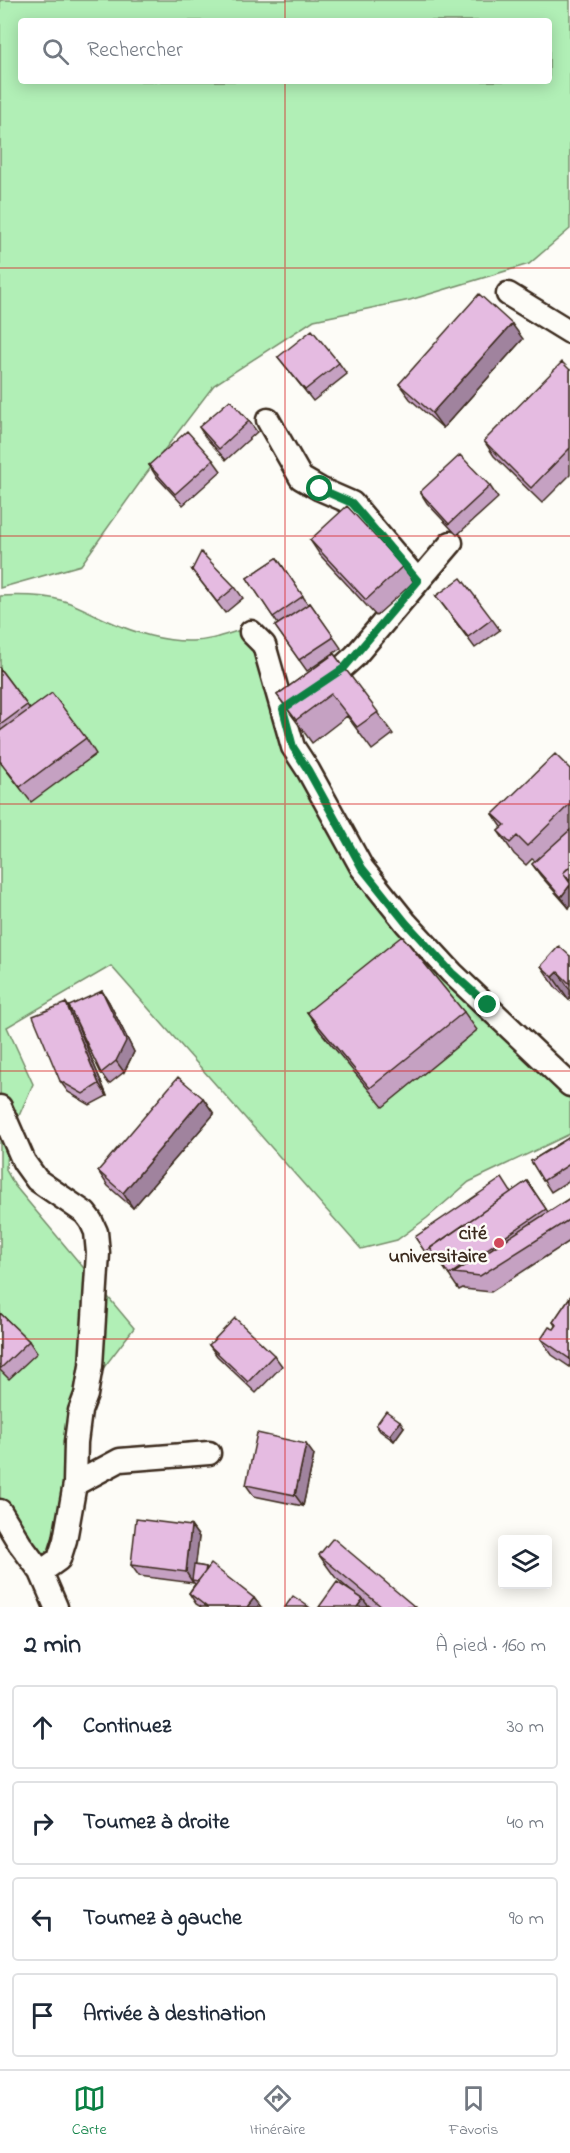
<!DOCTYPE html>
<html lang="fr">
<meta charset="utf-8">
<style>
:root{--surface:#fff;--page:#f2f2f3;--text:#1f2937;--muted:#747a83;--line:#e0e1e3;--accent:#0b8043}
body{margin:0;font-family:"Indie Flower",sans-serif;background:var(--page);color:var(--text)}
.controls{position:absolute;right:18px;bottom:18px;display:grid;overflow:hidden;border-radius:6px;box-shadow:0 3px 15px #0003}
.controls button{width:54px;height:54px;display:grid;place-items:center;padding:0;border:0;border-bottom:2px solid var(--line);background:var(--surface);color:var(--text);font:30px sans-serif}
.stop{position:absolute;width:18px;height:18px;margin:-14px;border:4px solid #0b8043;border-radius:50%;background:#fff}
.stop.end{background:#0b8043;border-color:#fff;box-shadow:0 2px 6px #0008}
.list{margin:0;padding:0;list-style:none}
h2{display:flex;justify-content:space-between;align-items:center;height:78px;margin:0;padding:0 24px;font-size:26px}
h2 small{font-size:20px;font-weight:400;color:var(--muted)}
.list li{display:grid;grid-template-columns:39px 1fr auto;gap:18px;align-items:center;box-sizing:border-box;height:84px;margin:0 12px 12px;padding:0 12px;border:2px solid var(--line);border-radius:6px}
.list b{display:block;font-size:22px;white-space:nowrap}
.list em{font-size:20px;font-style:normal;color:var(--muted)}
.icon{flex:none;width:33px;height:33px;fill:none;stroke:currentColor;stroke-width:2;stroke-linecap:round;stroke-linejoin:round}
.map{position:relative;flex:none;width:570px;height:1607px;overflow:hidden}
.search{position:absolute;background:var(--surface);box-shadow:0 3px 15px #0003;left:18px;right:18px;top:18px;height:66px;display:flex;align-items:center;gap:15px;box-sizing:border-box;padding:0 21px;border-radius:6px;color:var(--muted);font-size:22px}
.sheet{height:462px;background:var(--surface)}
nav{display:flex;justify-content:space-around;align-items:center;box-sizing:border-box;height:84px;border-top:2px solid var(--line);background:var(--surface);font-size:16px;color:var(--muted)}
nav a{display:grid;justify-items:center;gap:3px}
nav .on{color:var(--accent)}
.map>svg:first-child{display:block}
</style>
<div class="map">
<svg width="570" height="1607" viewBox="0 0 570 1607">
<rect width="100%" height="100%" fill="#fdfcf7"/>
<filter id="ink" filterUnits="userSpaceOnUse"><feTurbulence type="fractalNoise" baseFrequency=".0167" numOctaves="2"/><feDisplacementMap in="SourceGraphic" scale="12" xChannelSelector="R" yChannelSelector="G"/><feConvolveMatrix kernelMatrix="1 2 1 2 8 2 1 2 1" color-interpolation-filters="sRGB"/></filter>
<g filter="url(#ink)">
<!-- green -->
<path fill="#b1efb6" stroke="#768c6a" stroke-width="1.5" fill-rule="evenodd" d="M0,0H570V229L529,264L410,300L314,320L214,385L146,474L81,565L0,588ZM21,21H549V81H21Z
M0,596C22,595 44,595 64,601C80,606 96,616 111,622C135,633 166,642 192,641C214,641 233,631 255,626L277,702L362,868L570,1085V1134L469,1182L427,1218L397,1240L361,1249L111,966L7,1027L33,1084L7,1143L6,1170L15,1186L134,1328L98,1375L70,1513L41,1572L0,1511Z"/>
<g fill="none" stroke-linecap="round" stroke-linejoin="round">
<defs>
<path id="minor" d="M508,294L570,332
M268,420L301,478L320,489L352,503L418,581
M251,632L264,645L293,747L308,770L362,868L406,923L452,973L570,1085
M320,685L335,674L355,656L451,543
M0,1107L24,1162L37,1180L85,1213L91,1221L96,1232L98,1253L91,1366L86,1395L80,1411L76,1442L75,1484L65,1540L59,1559L41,1572
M75,1484L120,1460L209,1453
M0,1511L20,1544L41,1572L56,1607"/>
</defs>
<!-- minor casing -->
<use href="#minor" stroke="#3b2a1e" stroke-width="27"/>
<!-- minor -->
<use href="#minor" stroke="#fdfcf7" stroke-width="22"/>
</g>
<!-- wall -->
<path fill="#c5a1c2" stroke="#3b2a1e" stroke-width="1.5" d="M523,339L443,428L410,399L399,384Z
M278,357L339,363L347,374L313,401Z
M570,370V475L542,503L494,456L484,441Z
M249,421L257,432L226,460L206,438L199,427Z
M213,460L221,471L183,505L156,476L149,465Z
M490,486L498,498L457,535L427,503L420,492Z
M310,540L403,566L414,582L376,616L320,555Z
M277,558L308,604L310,603L341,648L307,671L275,626L278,624L247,578Z
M192,570L235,587L243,598L225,613Z
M436,596L492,619L500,630L475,648Z
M334,654L393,734L372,750L347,716L312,743L277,695Z
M0,669L30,709L86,738L96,754L31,802L0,762Z
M570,769V906L569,908L540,875L532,864L535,861L532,859L526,865L514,854L498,831L502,827L493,814Z
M570,956V998L569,1000L556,988L541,966Z
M102,991L109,1002L134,1052L124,1072L109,1084L101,1073L74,1016L107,1096L90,1105L68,1092L60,1081L66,1003L73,1013Z
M307,1012H464L477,1030L383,1107L320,1031Z
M203,1098L214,1114L133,1208L108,1186L98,1171Z
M570,1137V1180L551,1192L531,1161Z
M527,1181L548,1212L570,1198V1241L491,1292L464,1289L463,1288L459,1290L438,1259L433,1263L415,1237L512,1192Z
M570,1297V1367L552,1355L541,1339L554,1329L556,1327L553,1322Z
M0,1313L29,1341L37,1353L9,1379L0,1370Z
M209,1345L274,1355L282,1366L256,1393L217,1356Z
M376,1425L404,1427L394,1441L380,1431Z
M314,1455L303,1506L254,1496L246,1485Z
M191,1526L199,1537L195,1565L206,1567L208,1569L254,1598L261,1607H201L196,1604L189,1593L195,1584L193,1582V1583L139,1576L131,1565Z
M319,1555L415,1607H371L367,1604L369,1607L335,1577Z"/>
<!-- shaded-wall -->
<path fill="#a0839e" stroke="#3b2a1e" stroke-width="1.5" d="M512,324L523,339L443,428L432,413Z
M570,885V906L569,908L561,897Z
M558,972L570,990V998L569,1000L553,977Z
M102,991L109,1002L134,1052L124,1072L116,1061Z
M66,1003L73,1014L107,1096L99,1084Z
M203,1098L214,1114L133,1208L123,1193Z
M400,1421L404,1427L394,1441L390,1435Z
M306,1444L314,1455L303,1506L295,1495Z
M191,1526L199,1537L194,1580H192L193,1583L186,1572Z
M254,1598L261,1607H247Z
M363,1599L369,1607H357Z"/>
<!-- building -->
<path fill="#e5bbe1" stroke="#3b2a1e" stroke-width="1.5" d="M479,294L512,324L432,413L399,384Z
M312,330L339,363L305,390L278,357Z
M562,362L570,370V448L531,488L484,441Z
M230,400L249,421L219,449L199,427Z
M187,431L213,460L175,494L149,465Z
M460,455L490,486L449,524L420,492Z
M347,506L403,566L366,600L310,540Z
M201,552L235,587L217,602L192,570Z
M277,558L303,596L273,617L247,578Z
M461,578L492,619L468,637L436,596Z
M310,603L334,637L299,660L275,626Z
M334,654L378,712L357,727L331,694L296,720L277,695Z
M0,669L27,705L0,725Z
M52,693L86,738L20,787L0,761V731Z
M555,754L570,769V804L527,846L517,836L510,843L498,831L505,825L493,814Z
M570,830V866L563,873L570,883V885L561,897L532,864Z
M570,867V880L563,873Z
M402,936L464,1012L370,1088L307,1012Z
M559,946L570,956V984L558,972L553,977L541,966Z
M102,991L126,1041L116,1061L101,1073L69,1006Z
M66,1003L99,1084L83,1094L60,1081L33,1016Z
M178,1077L203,1098L123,1193L98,1171Z
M570,1137V1164L543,1181L531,1161Z
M502,1178L511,1192L425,1252L415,1237Z
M527,1181L546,1209L449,1275L430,1248Z
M570,1198V1219L480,1276L454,1273Z
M570,1297V1359L541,1339L549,1327L554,1329L557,1325L553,1322Z
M0,1313L29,1341L1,1368L0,1367Z
M235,1318L274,1355L248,1382L209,1345Z
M386,1411L400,1421L390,1435L376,1425Z
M257,1433L306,1444L295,1495L246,1485Z
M136,1519L191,1526L186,1572L131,1565Z
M333,1538L415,1607H382L319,1555Z
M211,1564L254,1598L247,1607H207L189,1593Z
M194,1565L206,1567L205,1572L198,1581L192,1580Z
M337,1582L363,1599L357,1607H319Z
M293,1596L309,1607H285Z"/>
</g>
<g fill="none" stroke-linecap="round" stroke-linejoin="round" filter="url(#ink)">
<!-- route -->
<path stroke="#0b8043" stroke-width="8" d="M320,489L352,503L418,581L344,668L283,709L293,747L308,770L362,868L406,923L452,973L488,1005"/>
</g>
<!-- grid -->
<path fill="none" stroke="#d62828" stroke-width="1.5" stroke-opacity="0.55" d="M285,0V21M285,81V1607M0,268H570M0,536H570M0,804H570M0,1071H570M0,1339H570"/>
<!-- markers -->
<circle fill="#d1495b" stroke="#fdfcf7" stroke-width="2" cx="499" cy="1243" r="6"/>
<g text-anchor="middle" stroke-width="5" stroke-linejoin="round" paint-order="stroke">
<!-- poi labels -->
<g font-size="20" font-weight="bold" fill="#3b2a1e" stroke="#fdfcf7" text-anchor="end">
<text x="487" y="1239">cité<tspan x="487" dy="23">universitaire</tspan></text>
</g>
</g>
</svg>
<div class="controls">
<button><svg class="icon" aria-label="layers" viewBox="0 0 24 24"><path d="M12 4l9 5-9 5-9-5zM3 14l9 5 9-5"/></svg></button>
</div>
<div class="stop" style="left:320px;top:489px"></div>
<div class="stop end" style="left:488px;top:1005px"></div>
<div class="search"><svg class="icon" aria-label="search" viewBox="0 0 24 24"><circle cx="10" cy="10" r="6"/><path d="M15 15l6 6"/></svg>Rechercher</div>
</div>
<section class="sheet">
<h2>2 min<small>À pied · 160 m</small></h2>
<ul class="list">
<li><svg class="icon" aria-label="ahead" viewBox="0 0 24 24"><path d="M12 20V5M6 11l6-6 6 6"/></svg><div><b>Continuez</b></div><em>30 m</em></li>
<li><svg class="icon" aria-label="right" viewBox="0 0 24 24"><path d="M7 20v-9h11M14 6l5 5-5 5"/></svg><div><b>Tournez à droite</b></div><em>40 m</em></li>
<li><svg class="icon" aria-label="left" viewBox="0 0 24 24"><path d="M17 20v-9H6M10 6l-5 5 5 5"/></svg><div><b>Tournez à gauche</b></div><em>90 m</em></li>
<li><svg class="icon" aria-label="arrive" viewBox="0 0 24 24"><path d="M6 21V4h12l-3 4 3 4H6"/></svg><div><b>Arrivée à destination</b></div></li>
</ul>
</section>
<nav>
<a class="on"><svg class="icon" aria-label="map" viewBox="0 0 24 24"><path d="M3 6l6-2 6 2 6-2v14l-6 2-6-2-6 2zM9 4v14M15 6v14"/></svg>Carte</a>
<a><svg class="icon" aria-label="directions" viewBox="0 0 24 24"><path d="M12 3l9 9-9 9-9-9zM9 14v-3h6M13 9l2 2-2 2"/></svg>Itinéraire</a>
<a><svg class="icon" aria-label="saved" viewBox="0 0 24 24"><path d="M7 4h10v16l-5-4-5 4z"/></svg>Favoris</a>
</nav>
